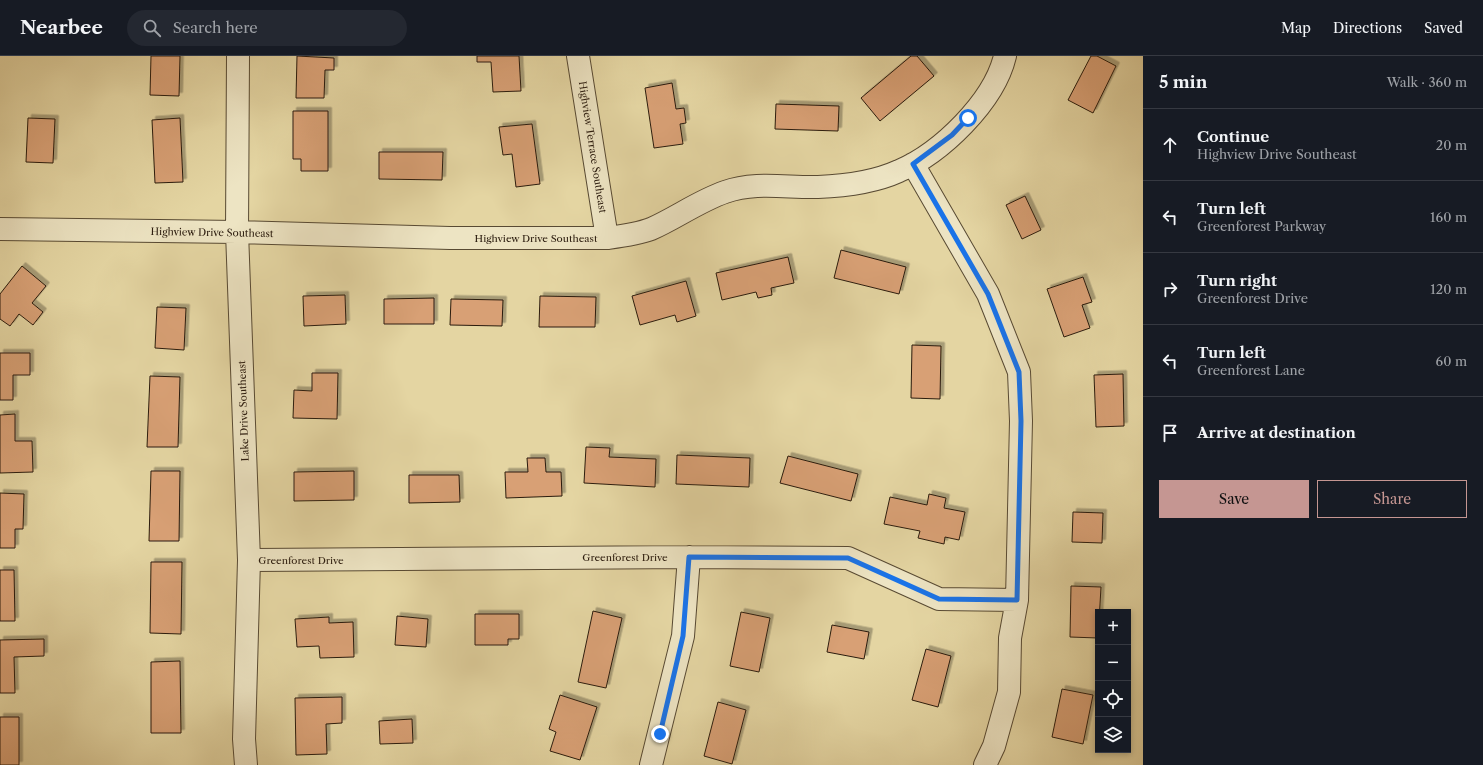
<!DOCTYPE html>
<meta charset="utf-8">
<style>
:root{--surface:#171b24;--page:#242831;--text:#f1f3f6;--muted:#9ea1a6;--line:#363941;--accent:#c59692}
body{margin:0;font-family:"Libre Caslon Text",serif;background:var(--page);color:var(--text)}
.controls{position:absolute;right:12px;bottom:12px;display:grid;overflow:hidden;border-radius:0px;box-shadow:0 2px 6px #0003}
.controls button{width:36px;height:36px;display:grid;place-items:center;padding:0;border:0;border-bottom:1px solid var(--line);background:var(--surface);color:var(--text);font:20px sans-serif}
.stop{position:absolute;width:12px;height:12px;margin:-9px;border:3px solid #1a73e8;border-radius:50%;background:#fff}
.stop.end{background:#1a73e8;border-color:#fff;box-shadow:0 1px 4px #0008}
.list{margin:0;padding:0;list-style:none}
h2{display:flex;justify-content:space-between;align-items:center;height:52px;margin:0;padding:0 16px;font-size:17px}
h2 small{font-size:13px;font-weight:400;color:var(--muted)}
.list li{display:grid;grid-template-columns:26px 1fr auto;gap:12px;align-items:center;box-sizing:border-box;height:72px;padding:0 16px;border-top:1px solid var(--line)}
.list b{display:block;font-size:15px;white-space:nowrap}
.list p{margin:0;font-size:13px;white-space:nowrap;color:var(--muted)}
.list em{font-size:13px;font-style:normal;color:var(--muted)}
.actions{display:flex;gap:8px;padding:12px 16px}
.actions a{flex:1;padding:9px 0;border:1px solid var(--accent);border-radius:0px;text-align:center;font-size:14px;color:var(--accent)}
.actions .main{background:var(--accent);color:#111}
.icon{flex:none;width:22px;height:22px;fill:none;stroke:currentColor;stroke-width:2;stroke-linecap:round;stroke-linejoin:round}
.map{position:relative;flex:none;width:1143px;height:709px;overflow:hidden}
header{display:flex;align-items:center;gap:24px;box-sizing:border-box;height:56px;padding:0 20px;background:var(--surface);border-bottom:1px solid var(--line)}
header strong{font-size:19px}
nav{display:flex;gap:22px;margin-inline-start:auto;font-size:14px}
.search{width:280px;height:36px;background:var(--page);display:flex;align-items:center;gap:10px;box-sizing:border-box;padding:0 14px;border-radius:22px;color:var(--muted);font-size:15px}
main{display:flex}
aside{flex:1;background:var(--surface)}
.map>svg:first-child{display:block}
</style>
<header>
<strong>Nearbee</strong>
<div class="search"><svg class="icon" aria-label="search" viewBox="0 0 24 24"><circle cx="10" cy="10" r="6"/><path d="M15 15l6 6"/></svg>Search here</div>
<nav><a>Map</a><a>Directions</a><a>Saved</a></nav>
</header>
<main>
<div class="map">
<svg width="1143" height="709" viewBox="0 0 1143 709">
<defs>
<filter id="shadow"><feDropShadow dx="3.5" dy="-3.5" stdDeviation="0" flood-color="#0004"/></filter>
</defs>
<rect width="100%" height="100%" fill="#e4d5a2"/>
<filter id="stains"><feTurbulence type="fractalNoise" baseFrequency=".005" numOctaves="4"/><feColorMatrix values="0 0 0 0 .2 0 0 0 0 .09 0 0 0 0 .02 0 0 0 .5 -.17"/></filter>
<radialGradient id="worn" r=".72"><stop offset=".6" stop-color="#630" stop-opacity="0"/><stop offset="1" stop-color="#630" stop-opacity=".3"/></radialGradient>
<!-- building -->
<path fill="#d8a074" stroke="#2a1b0e" filter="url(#shadow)" d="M151,0H180L179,40L150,39Z
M297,0L334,2V14H325L324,42H296Z
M477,0H519L521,35L493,36L491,6H477Z
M911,0H917L934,20L880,65L861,42Z
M1091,0H1097L1116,10L1093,57L1068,44Z
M672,27L676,53L684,52L686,67L680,68L683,88L654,92L645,32Z
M776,48L839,50L838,75L775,73Z
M293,55H328V115H301V103H293Z
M28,62L55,63L53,107L26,106Z
M180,62L183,126L155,127L152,64Z
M532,68L540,128L516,131L512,98L503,99L499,71Z
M379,96H443L442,124L379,123Z
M1025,140L1041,174L1022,183L1006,149Z
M841,194L906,211L899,238L834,222Z
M788,201L794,227L771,232L772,239L758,242L756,236L722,244L716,217Z
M22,210L46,230L32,247L43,256L33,269L19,258L10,270L0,263V238Z
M1083,221L1092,246L1082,249L1090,272L1064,281L1047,233Z
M686,225L696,260L677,266L675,259L640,269L632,240Z
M345,239L346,268L304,270L303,240Z
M540,240L596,241L595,271H539Z
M434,242V268H384V243Z
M451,243L503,244L502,270L450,269Z
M157,251L186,252L184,294L155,292Z
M912,289L941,290L940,343L911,342Z
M0,297H30V319H13V344H0Z
M312,317H338L337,363L293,362L294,334L312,335Z
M1123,318L1124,370L1096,371L1094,319Z
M150,320L180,321L178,391H147Z
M15,358V385H32L33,416L0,417V359Z
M586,391L610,392L609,401L656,403L655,431L584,427Z
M677,399L750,402L749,431L676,428Z
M788,400L858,418L851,445L780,427Z
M527,402H545L546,416H561L562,440L506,442L505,416H528Z
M151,415H180L179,485H149Z
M354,415V444L294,445V416Z
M409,419H459L460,446L409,447Z
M0,437L24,438L23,473H15V492H0Z
M929,438L946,442L944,452L965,456L959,484L945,481L944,488L918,482L920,475L884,468L890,441L927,449Z
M1073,456L1103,457L1102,487L1072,486Z
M151,506H182L181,578L150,577Z
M0,514H14L15,565H0Z
M1071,530L1101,531L1098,582L1070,581Z
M593,555L622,562L606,632L578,626Z
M741,556L770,562L759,616L730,610Z
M475,558H519V583H508V589H475Z
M397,560L428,563L426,591L395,589Z
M329,561V567L353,566L354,601L320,602L319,590L297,591L295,563Z
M832,569L869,576L864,603L827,596Z
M44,583V600L14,601L15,637H0V584Z
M926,593L951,600L938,651L912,644Z
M180,605L181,677H151V606Z
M1062,633L1093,639L1083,688L1052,681Z
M560,639L597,651L580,704L550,695L556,676L549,673Z
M342,641V667L326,668L327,698L296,699L295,642Z
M718,646L746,654L732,708L704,700Z
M0,661H19V709H0Z
M412,663L413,687L380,688L379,665Z"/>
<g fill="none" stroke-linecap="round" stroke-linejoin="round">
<defs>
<path id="minor" d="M238,0L237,176L249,504L244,683L246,709
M578,0L607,182
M913,108L988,238L1019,316L1021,365L1017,544L1010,582L1009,636L994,690L985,709
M0,173L237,176L450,182H607C622,180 638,178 651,173C676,162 699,145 725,136C755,125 788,132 818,131C844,130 875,126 899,115C941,97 994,46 1005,0
M249,504L689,501L848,502L939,543L1017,544
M651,709L683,580L689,501"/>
</defs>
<!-- minor casing -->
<use href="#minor" stroke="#584a33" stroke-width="24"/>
<!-- minor -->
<use href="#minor" stroke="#ede4c3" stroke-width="22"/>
</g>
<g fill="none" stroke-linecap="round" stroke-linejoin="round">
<!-- route -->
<path stroke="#1a73e8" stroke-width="5" d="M660,678L683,580L689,501L848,502L939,543L1017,544L1021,365L1019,316L988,238L913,108L952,79L968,62"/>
</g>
<g text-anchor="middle" stroke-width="3" stroke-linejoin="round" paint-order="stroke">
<!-- street labels -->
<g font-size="10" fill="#2a1b0e" stroke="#ede4c3">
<text transform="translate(593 91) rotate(81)" y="4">Highview Terrace Southeast</text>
<text transform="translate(212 176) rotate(1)" y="4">Highview Drive Southeast</text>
<text x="536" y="186">Highview Drive Southeast</text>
<text transform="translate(243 355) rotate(-92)" y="4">Lake Drive Southeast</text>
<text x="625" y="505">Greenforest Drive</text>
<text x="301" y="508">Greenforest Drive</text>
</g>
</g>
<rect width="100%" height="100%" filter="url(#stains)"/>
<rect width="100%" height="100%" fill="url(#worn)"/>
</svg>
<div class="controls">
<button>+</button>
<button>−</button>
<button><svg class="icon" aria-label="locate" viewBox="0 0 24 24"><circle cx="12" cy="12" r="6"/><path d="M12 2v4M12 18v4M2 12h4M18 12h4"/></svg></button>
<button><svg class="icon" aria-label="layers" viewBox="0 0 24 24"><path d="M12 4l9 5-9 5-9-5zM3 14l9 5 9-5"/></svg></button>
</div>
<div class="stop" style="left:968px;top:62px"></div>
<div class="stop end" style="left:660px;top:678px"></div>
</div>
<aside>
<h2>5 min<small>Walk · 360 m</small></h2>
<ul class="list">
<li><svg class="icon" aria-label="ahead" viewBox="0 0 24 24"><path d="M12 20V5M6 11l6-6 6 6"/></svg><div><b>Continue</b><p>Highview Drive Southeast</p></div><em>20 m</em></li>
<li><svg class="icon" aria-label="left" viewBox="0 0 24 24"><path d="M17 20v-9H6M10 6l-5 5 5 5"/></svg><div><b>Turn left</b><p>Greenforest Parkway</p></div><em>160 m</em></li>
<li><svg class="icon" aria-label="right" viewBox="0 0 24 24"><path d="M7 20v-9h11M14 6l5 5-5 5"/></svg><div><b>Turn right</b><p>Greenforest Drive</p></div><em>120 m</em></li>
<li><svg class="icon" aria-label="left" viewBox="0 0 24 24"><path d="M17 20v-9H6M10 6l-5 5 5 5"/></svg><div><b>Turn left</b><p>Greenforest Lane</p></div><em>60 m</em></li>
<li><svg class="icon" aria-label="arrive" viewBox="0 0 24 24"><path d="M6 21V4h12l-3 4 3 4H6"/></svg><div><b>Arrive at destination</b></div></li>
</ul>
<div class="actions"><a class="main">Save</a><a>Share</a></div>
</aside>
</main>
